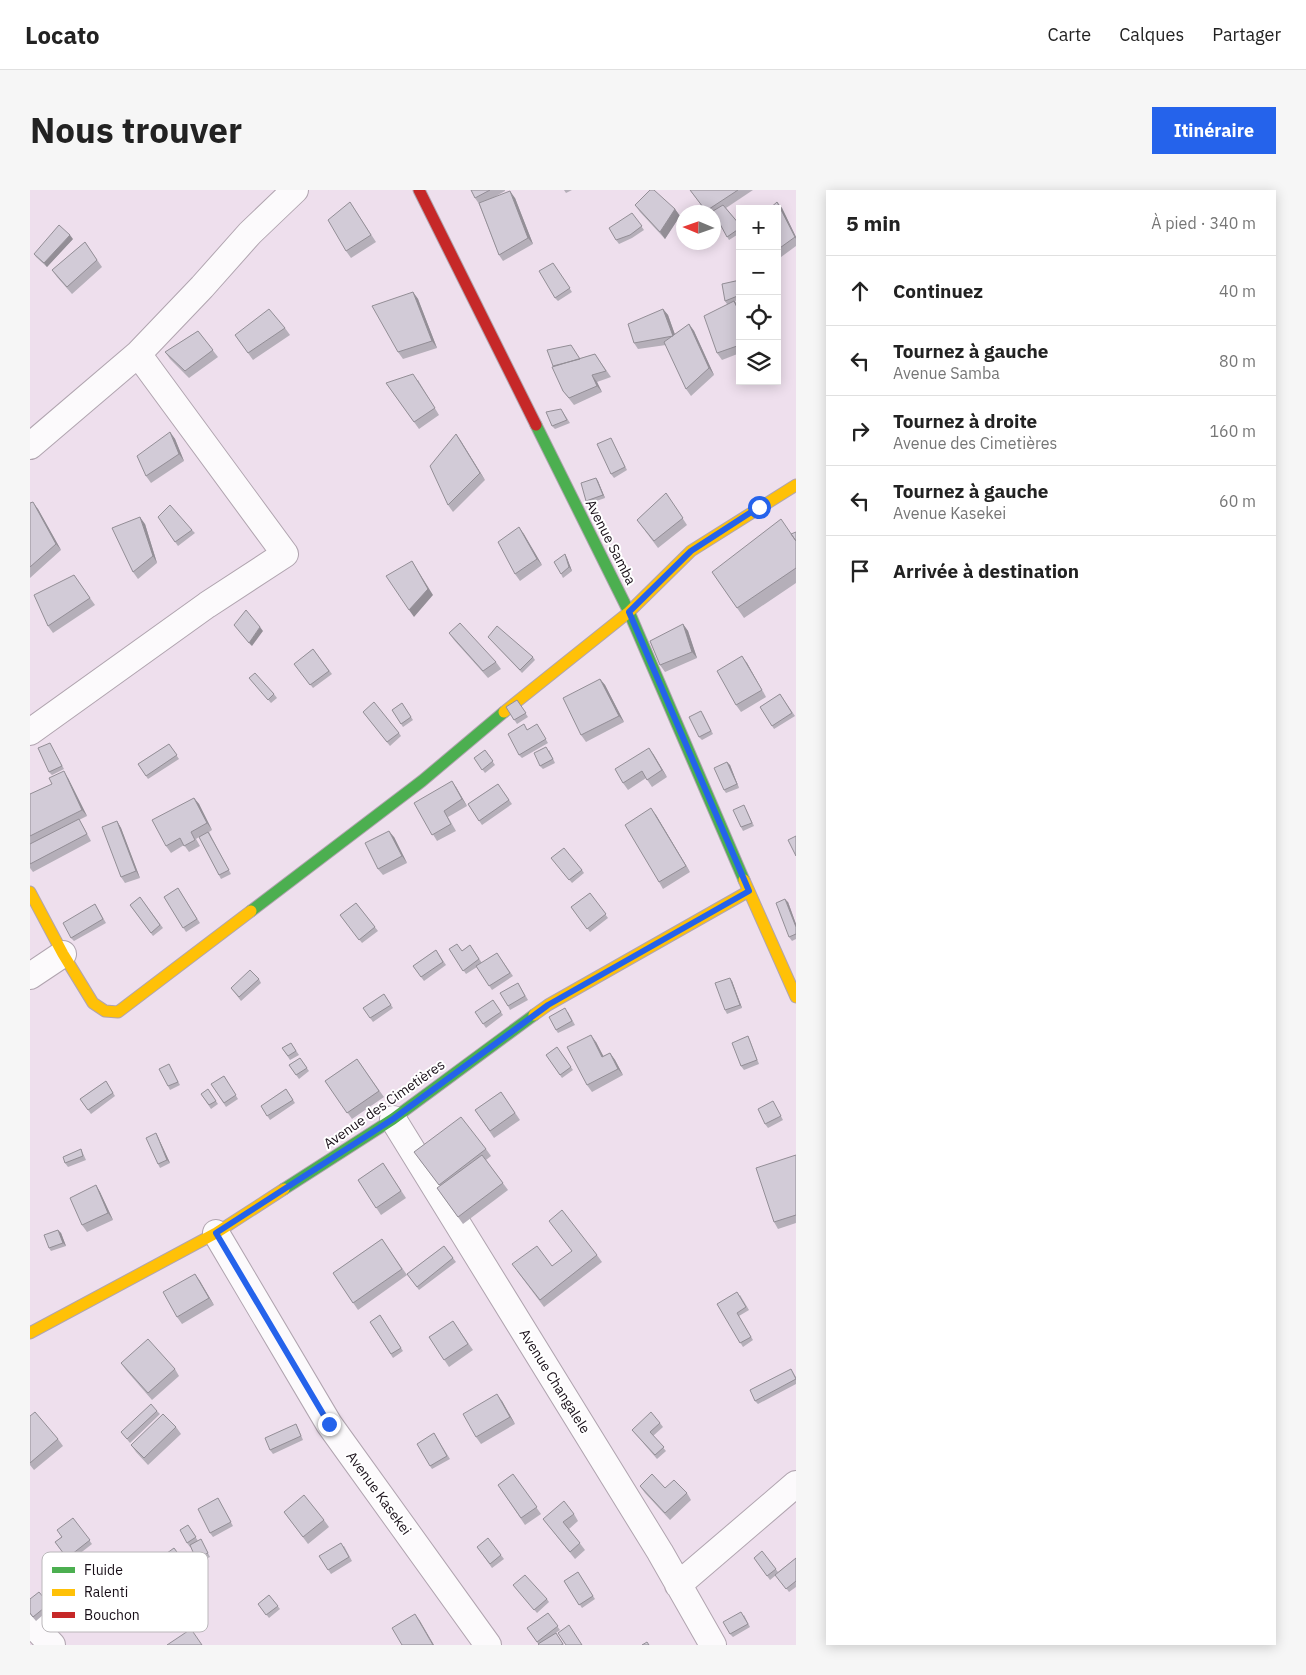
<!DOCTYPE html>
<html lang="fr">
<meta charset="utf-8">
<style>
:root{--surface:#fff;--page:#f6f6f6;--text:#222;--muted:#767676;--line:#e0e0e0;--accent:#2563eb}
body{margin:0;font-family:"IBM Plex Sans",sans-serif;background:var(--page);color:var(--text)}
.controls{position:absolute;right:15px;top:15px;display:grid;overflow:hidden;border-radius:0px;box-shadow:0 2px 12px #0003}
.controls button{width:45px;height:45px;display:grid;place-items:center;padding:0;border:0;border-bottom:1px solid var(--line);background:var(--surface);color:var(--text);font:25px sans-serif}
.compass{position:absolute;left:646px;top:15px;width:45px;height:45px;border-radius:50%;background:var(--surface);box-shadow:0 2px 12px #0003;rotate:272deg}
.stop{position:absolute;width:15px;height:15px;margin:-11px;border:4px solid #2563eb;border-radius:50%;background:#fff}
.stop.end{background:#2563eb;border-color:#fff;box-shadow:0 1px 5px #0008}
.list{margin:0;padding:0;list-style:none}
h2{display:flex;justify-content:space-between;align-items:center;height:65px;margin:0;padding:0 20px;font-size:21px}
h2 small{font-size:16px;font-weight:400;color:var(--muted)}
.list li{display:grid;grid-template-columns:32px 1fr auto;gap:15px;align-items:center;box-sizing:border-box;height:70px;padding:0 20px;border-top:1px solid var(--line)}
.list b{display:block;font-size:19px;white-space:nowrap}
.list p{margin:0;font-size:16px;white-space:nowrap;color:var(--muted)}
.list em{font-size:16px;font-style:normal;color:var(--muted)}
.icon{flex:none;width:28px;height:28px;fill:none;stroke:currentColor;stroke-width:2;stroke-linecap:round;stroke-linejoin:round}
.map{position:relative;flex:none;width:766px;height:1455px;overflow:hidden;border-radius:0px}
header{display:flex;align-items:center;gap:30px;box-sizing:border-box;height:70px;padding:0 25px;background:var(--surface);border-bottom:1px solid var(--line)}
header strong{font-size:24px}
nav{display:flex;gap:28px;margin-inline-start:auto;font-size:18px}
.intro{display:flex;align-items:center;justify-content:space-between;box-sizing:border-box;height:120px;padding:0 30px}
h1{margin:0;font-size:35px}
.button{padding:12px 22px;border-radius:0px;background:var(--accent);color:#fff;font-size:18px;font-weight:700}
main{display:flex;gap:30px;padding:0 30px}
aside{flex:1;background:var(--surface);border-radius:0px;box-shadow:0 2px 12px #0003}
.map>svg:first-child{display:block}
</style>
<header>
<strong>Locato</strong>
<nav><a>Carte</a><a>Calques</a><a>Partager</a></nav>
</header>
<div class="intro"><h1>Nous trouver</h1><a class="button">Itinéraire</a></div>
<main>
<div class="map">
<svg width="766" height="1455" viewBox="0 0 766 1455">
<rect width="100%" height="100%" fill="#eedfed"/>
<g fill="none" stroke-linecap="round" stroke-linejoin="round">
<defs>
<path id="street" d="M0,256L108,164L172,97L220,43L265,0
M0,542L177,415L255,364L108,164
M0,786L33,764
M363,929L630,1362L683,1455
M186,1043L299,1234L458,1455
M648,1395L766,1294
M0,1432L22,1455"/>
<path id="fast" d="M506,235L599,422L714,690
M221,721L392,591L474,522
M254,999L363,929L504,825"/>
<path id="slow" d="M474,522L599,422L661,361L766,295
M714,690L766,807
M0,702L33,764L63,813L75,821L88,822L221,721
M504,825L518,815L719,701
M0,1143L186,1043L254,999"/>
<path id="jam" d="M389,0L506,235"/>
</defs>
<!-- street casing -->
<use href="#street" stroke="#b0a4af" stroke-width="28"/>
<!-- fast casing -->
<use href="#fast" stroke="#b0a4af" stroke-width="13"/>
<!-- slow casing -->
<use href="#slow" stroke="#b0a4af" stroke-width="13"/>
<!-- jam casing -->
<use href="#jam" stroke="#b0a4af" stroke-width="13"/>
<!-- street -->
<use href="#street" stroke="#fcfafc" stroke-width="26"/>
<!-- fast -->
<use href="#fast" stroke="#4caf50" stroke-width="11"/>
<!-- slow -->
<use href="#slow" stroke="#ffc107" stroke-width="11"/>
<!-- jam -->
<use href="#jam" stroke="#c62828" stroke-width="11"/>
</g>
<!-- wall -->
<path fill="#b5afb9" d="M441,0H475V1L461,9L485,8L503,54L473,71L469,65L449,14L445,8Z
M534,0H542L536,3Z
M660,0H723L696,18L710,35V43L699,50L685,25L684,26V22H676Z
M320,12L346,52L321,68L316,61Z
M747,12L752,18L766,47V56L747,70Z
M605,15L645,19L650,26L635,49L610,22Z
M602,23L614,40L602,48L589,54L586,50Z
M43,49L17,77L6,67L4,64Z
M55,52L72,77L42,104L27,87L22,80Z
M523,73L542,102L528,111L525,108Z
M710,90V110L705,111L710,119V163L692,170L687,163L697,114L695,111Z
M383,102L388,109L407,158L373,169L368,162Z
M633,119L638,125L645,145L659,134L664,141L684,185L661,206L656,199L636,155L608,159L604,153Z
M255,138L260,145L223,170L205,145Z
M168,141L188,167L159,188L140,169L135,162Z
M565,164L581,187L567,192L572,202L544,215L533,201L523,176Z
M388,190L409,225L389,239L356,193Z
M533,222L540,233L525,239L522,236Z
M140,242L145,249L154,271L121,293L116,286Z
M426,244L455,290L423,322L418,315Z
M581,248L597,280L584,288L581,284Z
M566,288L568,291L575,308L558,314L556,311Z
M636,303L657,335L628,358L607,330Z
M0,313L8,319L31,360L0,388Z
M128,327L162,340L165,343L148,356Z
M115,334L127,373L108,389L103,382Z
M489,337L512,375L490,391L485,384Z
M766,351V393L714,428L682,382Z
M535,364L537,368L542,381L533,388L531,384Z
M44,385L65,415L23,443L18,436Z
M653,434L658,441L667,468L635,482L630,475Z
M419,443L466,472L471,479L458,488L424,450Z
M458,447L503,467L505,470L492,483Z
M283,459L302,484L283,498L264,474Z
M717,473L736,507L711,522L706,515Z
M219,488L244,504L247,508L241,513Z
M570,489L575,495L594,532L556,552L551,545Z
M750,504L765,526L744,539L730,517Z
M487,510L498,527L487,534L476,517Z
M372,513L383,530L373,537L362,520Z
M333,522L369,543L371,546L360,556Z
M673,524L683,544L672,550L669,547Z
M509,538L518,553L492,568L489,565L498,539Z
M20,553L34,579L22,585L19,582Z
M139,554L149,569L118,589L108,574Z
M619,558L637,587L622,597L616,588L598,600L593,593Z
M455,560L465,575L455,583L444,568Z
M519,560L525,573L513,579L510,576Z
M697,572L700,575L709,598L696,603L694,600Z
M38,588L57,626L49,630L53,636L61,651L3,682L0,678V604Z
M468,594L482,614L452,635L438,614Z
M426,597L437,616L418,627L426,641L407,651L384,613Z
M164,608L169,614L182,640L179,642L201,684L191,689L169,647L166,649L170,656L159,662L154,655L141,663L136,656Z
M716,619L724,636L713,641L711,637Z
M626,625L660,682L633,699L629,692Z
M87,631L91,638L110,688L95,693L91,687Z
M364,647L377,673L353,685L348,679Z
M524,671L552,680L554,683L542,693Z
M148,698L170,733L156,742L134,707Z
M560,703L578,728L560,742L541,717Z
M110,707L133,738L123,746L100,715Z
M758,712L766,734V749L762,751L759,747Z
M326,713L348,741L332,753L310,725Z
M65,714L76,733L44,751L41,748Z
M440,755L452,773L467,763L483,786L462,800L447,777L436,784L419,759L432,761Z
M406,760L416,775L394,791L383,776Z
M229,789L231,793L211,811L201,798Z
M702,791L712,818L697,824L695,820Z
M488,793L498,810L480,820L478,816Z
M354,804L363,818L343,832L333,818Z
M463,810L473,825L456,838L445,822Z
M538,822L545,835L528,843L526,840Z
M718,846L720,850L729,874L714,880L711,876Z
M566,852L573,866L580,863L585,870L593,885L562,902L557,895Z
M261,853L269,865L260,870L252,858Z
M527,857L543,880L532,888L516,865Z
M270,868L279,881L269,889L259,875Z
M327,869L354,907L322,929L295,891Z
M139,874L150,895L140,900L138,896Z
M194,886L208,909L196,917L181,894Z
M76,891L85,906L61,924L50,909Z
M178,899L188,914L181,919L171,904Z
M256,899L265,913L240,930L231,916Z
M471,902L490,930L464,948L445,920Z
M743,911L753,930L738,938L735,934Z
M126,943L128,947L140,973L130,978L128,974Z
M51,959L56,970L38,977L35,973Z
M456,959L461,966L456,970L478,1000L433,1034L407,998L410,996L389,969Z
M766,965V1033L748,1039L744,1032Z
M353,973L376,1008L351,1025L328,990Z
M66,995L70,1002L83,1030L57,1042L52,1035Z
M28,1040L31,1043L36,1056L21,1061L19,1058Z
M352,1049L377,1085L328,1120L303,1083Z
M414,1056L426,1072L389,1100L377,1084Z
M567,1065L572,1072L514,1117L487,1081L522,1076Z
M165,1084L184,1115L152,1134L147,1127Z
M710,1105L719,1120L709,1126L723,1150L713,1157L687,1114Z
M350,1125L373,1161L363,1168L340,1132Z
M423,1131L443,1160L419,1177L399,1147Z
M91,1173L145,1179L149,1186L122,1210L96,1180Z
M761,1179L766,1187V1194L728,1214L725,1211Z
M472,1211L485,1234L451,1254L446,1247Z
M127,1221L130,1224L100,1253L91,1242Z
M0,1226L28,1249L33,1256L4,1280L0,1275Z
M630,1233L633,1237L623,1246L636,1261L627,1269L602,1240Z
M266,1234L268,1238L273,1250L243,1264L240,1260Z
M146,1237L151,1244L118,1275L106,1262L101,1255Z
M404,1243L420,1269L402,1279L400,1276Z
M483,1284L511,1324L495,1335L468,1295Z
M610,1296L635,1298L657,1303L661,1310L640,1330L615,1303Z
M188,1308L203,1336L183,1347L180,1343Z
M254,1322L294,1330L299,1337L278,1354Z
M544,1324L548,1331L539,1339L555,1360L545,1369L513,1329Z
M43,1328L62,1354L39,1372L25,1352L31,1347Z
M158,1335L168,1351L173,1353L180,1367L169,1372L160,1356V1357L157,1353Z
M458,1348L474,1369L462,1378L447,1357Z
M314,1356L322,1371L301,1384L289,1366Z
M144,1358L158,1376L132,1396L118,1377Z
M732,1361L748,1382L766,1368V1397L759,1402L746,1385L740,1390L724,1368Z
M46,1381L86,1385L91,1392L73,1410L51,1388Z
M548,1382L565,1409L552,1418L534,1391Z
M483,1395L517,1409L519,1412L507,1423Z
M9,1402L21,1418L6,1431L0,1424Z
M239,1405L250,1419L239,1428L228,1414Z
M38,1407L70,1420L73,1424L62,1434Z
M518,1423L530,1440L526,1443L534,1455H509L497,1438Z
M714,1425L720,1437L703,1447L700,1444Z"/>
<!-- shaded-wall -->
<path fill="#938e96" d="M480,1L485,8L503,54L498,48Z
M747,12L752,18L766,47V49Z
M645,19L650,26L635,49L630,42Z
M40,45L43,49L17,77L14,73Z
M383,102L388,109L407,158L402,151Z
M704,111L710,119V124Z
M633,119L638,125L648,153L643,146Z
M659,134L664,141L684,185L679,178Z
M562,185L567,192L572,202L567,196Z
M140,242L145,249L154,271L149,264Z
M426,244L431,251L455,290L450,283Z
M566,288L568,291L575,308L573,305Z
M3,312L8,319L31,360L26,354Z
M110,327L115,334L127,373L123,366Z
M489,337L494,344L512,375L507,369Z
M535,364L537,368L542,381L539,377Z
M382,371L403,405L384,427L379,420Z
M653,434L658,441L667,468L662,462Z
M230,437L233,441L222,456L219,453Z
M712,466L717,473L736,507L732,500Z
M570,489L575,495L594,532L589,526Z
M619,558L624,565L637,587L632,580Z
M697,572L700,575L709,598L707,594Z
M34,581L38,588L57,626L52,620Z
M422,591L426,597L437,616L432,609Z
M164,608L169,614L182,640L177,633Z
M621,618L626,625L660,682L656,676Z
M87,631L91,638L110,688L106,681Z
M359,641L364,647L377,673L372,666Z
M755,709L758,712L766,734V737Z
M700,788L702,791L712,818L710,815Z
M561,845L566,852L577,873L572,867Z
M580,863L585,870L593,885L588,879Z
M126,943L128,947L140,973L137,970Z
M66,995L70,1002L83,1030L78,1023Z
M28,1040L31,1043L36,1056L33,1053Z
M165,1084L170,1091L184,1115L179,1108Z
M467,1204L472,1211L485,1234L480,1227Z
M385,1424L390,1431L404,1455H403Z"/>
<!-- building -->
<path fill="#d2cbd7" stroke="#938e96" d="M441,0H460L445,8Z
M620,0H624L645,19L630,42L605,15Z
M660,0H708L676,21Z
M480,1L498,48L469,65L449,13Z
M320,12L341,45L316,61L298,30Z
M747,12L765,47L747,60V19H739Z
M693,15L710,35V38L697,47L683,21Z
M602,23L612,36L600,45L586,50L579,38Z
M29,35L40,45L14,73L4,64Z
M55,52L67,70L37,97L22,80Z
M523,73L540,98L525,108L509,81Z
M710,90V105L695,111L692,94Z
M383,102L402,151L368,162L342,116Z
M704,111L710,124V155L687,163L674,126Z
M239,119L255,138L218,163L205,145Z
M633,119L643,146L604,153L598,134Z
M659,134L679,178L656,199L634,152Z
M168,141L183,160L155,181L135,162Z
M541,155L550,169L523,176L517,160Z
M565,164L576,181L562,185L567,196L539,208L533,201L522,177Z
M383,184L405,218L384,232L356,193Z
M531,219L537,230L522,236L516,222Z
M140,242L149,264L116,286L107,266Z
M426,244L450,283L418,315L400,276Z
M581,248L595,277L581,284L567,254Z
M566,288L573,305L556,311L551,293Z
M636,303L653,328L624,351L607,330Z
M3,312L26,354L0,377V313Z
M140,315L162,340L145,352L128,327Z
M110,327L123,366L103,382L82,338Z
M751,329L766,351V378L707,418L682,382Z
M489,337L507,369L485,384L468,352Z
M766,342V351L761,344Z
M535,364L539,377L531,384L524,372Z
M382,371L398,399L379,420L356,386Z
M44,385L60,408L18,436L4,405Z
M216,420L230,437L219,453L204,435Z
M430,433L466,472L453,481L419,443Z
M653,434L662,462L630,475L620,451Z
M467,436L503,467L490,480L458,447Z
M283,459L299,481L280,495L264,474Z
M712,466L732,500L706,515L687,481Z
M225,483L244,504L238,510L219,488Z
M570,489L589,526L551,545L533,508Z
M750,504L762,523L742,536L730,517Z
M487,510L496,523L484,530L476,517Z
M344,512L369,543L357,552L333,522Z
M372,513L381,527L371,534L362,520Z
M671,521L681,541L669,547L659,527Z
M494,534L497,540L507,534L516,549L489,565L478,544Z
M20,553L32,576L19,582L8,558Z
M139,554L147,565L116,586L108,574Z
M516,557L523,569L510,576L504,563Z
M619,558L632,580L617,590L612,581L593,593L585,579Z
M455,560L463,571L452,580L444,568Z
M697,572L707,594L694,600L684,578Z
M34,581L52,620L0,646V604L22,594L19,588Z
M422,591L432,609L414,621L421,634L402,645L384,613Z
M468,594L479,610L449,631L438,614Z
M164,608L177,633L161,642L165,650L154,656L150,648L136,656L122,630Z
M714,615L722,633L711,637L703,620Z
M621,618L656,676L629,692L595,635Z
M49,629L57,644L0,674V654Z
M87,631L106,681L91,687L72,637Z
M359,641L372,666L348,679L335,653Z
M178,642L199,680L189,685L169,647Z
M766,646V666L758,650Z
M534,658L552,680L539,690L521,668Z
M148,698L167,729L153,738L134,707Z
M560,703L576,724L557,739L541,717Z
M110,707L130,735L121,743L100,715Z
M755,709L766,737V744L759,747L746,713Z
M326,713L345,737L329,750L310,725Z
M65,714L73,729L41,748L33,733Z
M427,754L432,761L440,755L449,769L433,781L419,759Z
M406,760L413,772L391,787L383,776Z
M467,763L480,783L459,796L446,776Z
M220,780L229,789L209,807L201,798Z
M700,788L710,815L695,820L685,793Z
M488,793L495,806L478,816L470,803Z
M354,804L361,815L340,828L333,818Z
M463,810L471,822L453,834L445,822Z
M535,818L542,831L526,840L519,827Z
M561,845L572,867L580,863L588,879L557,895L537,857Z
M718,846L727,870L711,876L702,853Z
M261,853L266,861L258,866L252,858Z
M527,857L541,877L530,885L516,865Z
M270,868L277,878L266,885L259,875Z
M327,869L349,901L317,923L295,891Z
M139,874L148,892L138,896L129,879Z
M194,886L206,905L194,913L181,894Z
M76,891L83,903L58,920L50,909Z
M178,899L186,911L179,915L171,904Z
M256,899L263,910L237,926L231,916Z
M471,902L485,923L460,941L445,920Z
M743,911L751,926L735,934L728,919Z
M431,927L456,959L409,995L384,962Z
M126,943L137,970L128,974L116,948Z
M51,959L53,966L35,973L33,967Z
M452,965L473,993L428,1027L407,998Z
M766,965V1025L744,1032L726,978Z
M353,973L371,1001L346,1018L328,990Z
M66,995L78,1023L52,1035L40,1008Z
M532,1020L567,1065L510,1110L482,1074L507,1056L522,1076L542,1061L519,1031Z
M28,1040L33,1053L19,1058L14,1045Z
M352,1049L372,1079L323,1113L303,1083Z
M414,1056L423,1068L387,1097L377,1084Z
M165,1084L179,1108L147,1127L133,1102Z
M707,1102L716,1117L707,1123L721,1147L710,1153L687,1114Z
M350,1125L371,1158L361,1164L340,1132Z
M423,1131L438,1154L414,1170L399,1147Z
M118,1149L145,1179L118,1203L91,1173Z
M761,1179L766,1189L725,1211L720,1200Z
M467,1204L480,1227L446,1247L433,1224Z
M121,1214L127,1221L97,1249L91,1242Z
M5,1222L28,1249L0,1273V1226Z
M621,1222L630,1233L620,1242L634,1257L625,1265L602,1240Z
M133,1224L146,1237L114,1268L101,1255Z
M266,1234L271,1246L240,1260L235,1248Z
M404,1243L417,1266L400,1276L387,1254Z
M483,1284L507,1317L491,1328L468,1295Z
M622,1284L635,1298L644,1290L657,1303L635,1323L610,1296Z
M274,1305L294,1330L273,1347L254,1322Z
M188,1308L201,1332L180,1343L168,1319Z
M534,1311L544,1324L533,1332L550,1353L540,1362L513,1329Z
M43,1328L60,1350L37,1368L25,1352L32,1347L27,1340Z
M158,1335L166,1347L157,1353L150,1340Z
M458,1348L471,1365L460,1374L447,1357Z
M171,1349L178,1363L166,1369L160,1355Z
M311,1353L319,1367L298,1380L289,1366Z
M144,1358L155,1373L130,1392L118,1377Z
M732,1361L746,1379L737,1386L724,1368Z
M766,1368V1391L756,1399L745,1385Z
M548,1382L563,1406L549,1415L534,1391Z
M495,1385L517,1409L504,1420L483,1395Z
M9,1402L19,1414L3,1427L0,1423V1409Z
M239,1405L248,1416L236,1425L228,1414Z
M711,1422L718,1434L700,1444L693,1432Z
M518,1423L528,1436L507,1452L497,1438Z
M385,1424L403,1455H372L362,1438Z
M539,1435L552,1455H536L528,1443Z
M161,1439L172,1455H137Z
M526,1443L533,1454L531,1455H509L508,1454Z
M617,1452L619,1455H612Z"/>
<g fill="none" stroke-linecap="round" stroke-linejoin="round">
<!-- route -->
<path stroke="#2563eb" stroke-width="6" d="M299,1234L186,1043L363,929L518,815L719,701L599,422L661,361L729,317"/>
</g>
<g text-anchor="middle" stroke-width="4" stroke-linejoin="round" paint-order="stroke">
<!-- street labels -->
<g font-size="14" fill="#180f18" stroke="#fff">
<text transform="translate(581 352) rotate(63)" y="5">Avenue Samba</text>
<text transform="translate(354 914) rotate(-35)" y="5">Avenue des Cimetières</text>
<text transform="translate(525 1191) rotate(58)" y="5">Avenue Changalele</text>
<text transform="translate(349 1303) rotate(54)" y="5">Avenue Kasekei</text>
</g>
</g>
<!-- legend -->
<rect x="12" y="1362" width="166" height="80" rx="8" fill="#fff" stroke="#bab7ba" stroke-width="1"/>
<rect x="22" y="1377" width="23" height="6" fill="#4caf50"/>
<rect x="22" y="1399" width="23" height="7" fill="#ffc107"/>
<rect x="22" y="1422" width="23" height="6" fill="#c62828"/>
<g font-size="14" fill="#180f18">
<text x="54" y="1385">Fluide</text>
<text x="54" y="1407">Ralenti</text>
<text x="54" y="1430">Bouchon</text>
</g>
</svg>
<div class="controls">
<button>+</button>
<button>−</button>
<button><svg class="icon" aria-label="locate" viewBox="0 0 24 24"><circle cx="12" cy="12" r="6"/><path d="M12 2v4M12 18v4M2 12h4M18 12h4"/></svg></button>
<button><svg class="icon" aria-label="layers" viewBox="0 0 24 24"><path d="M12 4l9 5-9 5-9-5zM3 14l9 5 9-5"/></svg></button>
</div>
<svg class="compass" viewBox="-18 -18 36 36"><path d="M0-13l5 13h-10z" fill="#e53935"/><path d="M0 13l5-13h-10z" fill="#767676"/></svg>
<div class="stop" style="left:729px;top:317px"></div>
<div class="stop end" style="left:299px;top:1234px"></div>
</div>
<aside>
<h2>5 min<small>À pied · 340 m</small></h2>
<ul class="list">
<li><svg class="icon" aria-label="ahead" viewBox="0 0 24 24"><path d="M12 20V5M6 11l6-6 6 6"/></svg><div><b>Continuez</b></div><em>40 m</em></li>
<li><svg class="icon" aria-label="left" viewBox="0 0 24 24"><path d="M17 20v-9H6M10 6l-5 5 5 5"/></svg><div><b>Tournez à gauche</b><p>Avenue Samba</p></div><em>80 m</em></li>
<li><svg class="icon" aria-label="right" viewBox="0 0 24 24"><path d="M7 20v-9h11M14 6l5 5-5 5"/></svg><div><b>Tournez à droite</b><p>Avenue des Cimetières</p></div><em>160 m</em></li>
<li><svg class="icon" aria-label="left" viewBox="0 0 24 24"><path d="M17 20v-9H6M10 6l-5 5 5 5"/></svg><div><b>Tournez à gauche</b><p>Avenue Kasekei</p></div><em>60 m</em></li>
<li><svg class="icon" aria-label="arrive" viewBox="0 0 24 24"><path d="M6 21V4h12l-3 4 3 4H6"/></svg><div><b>Arrivée à destination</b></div></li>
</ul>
</aside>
</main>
